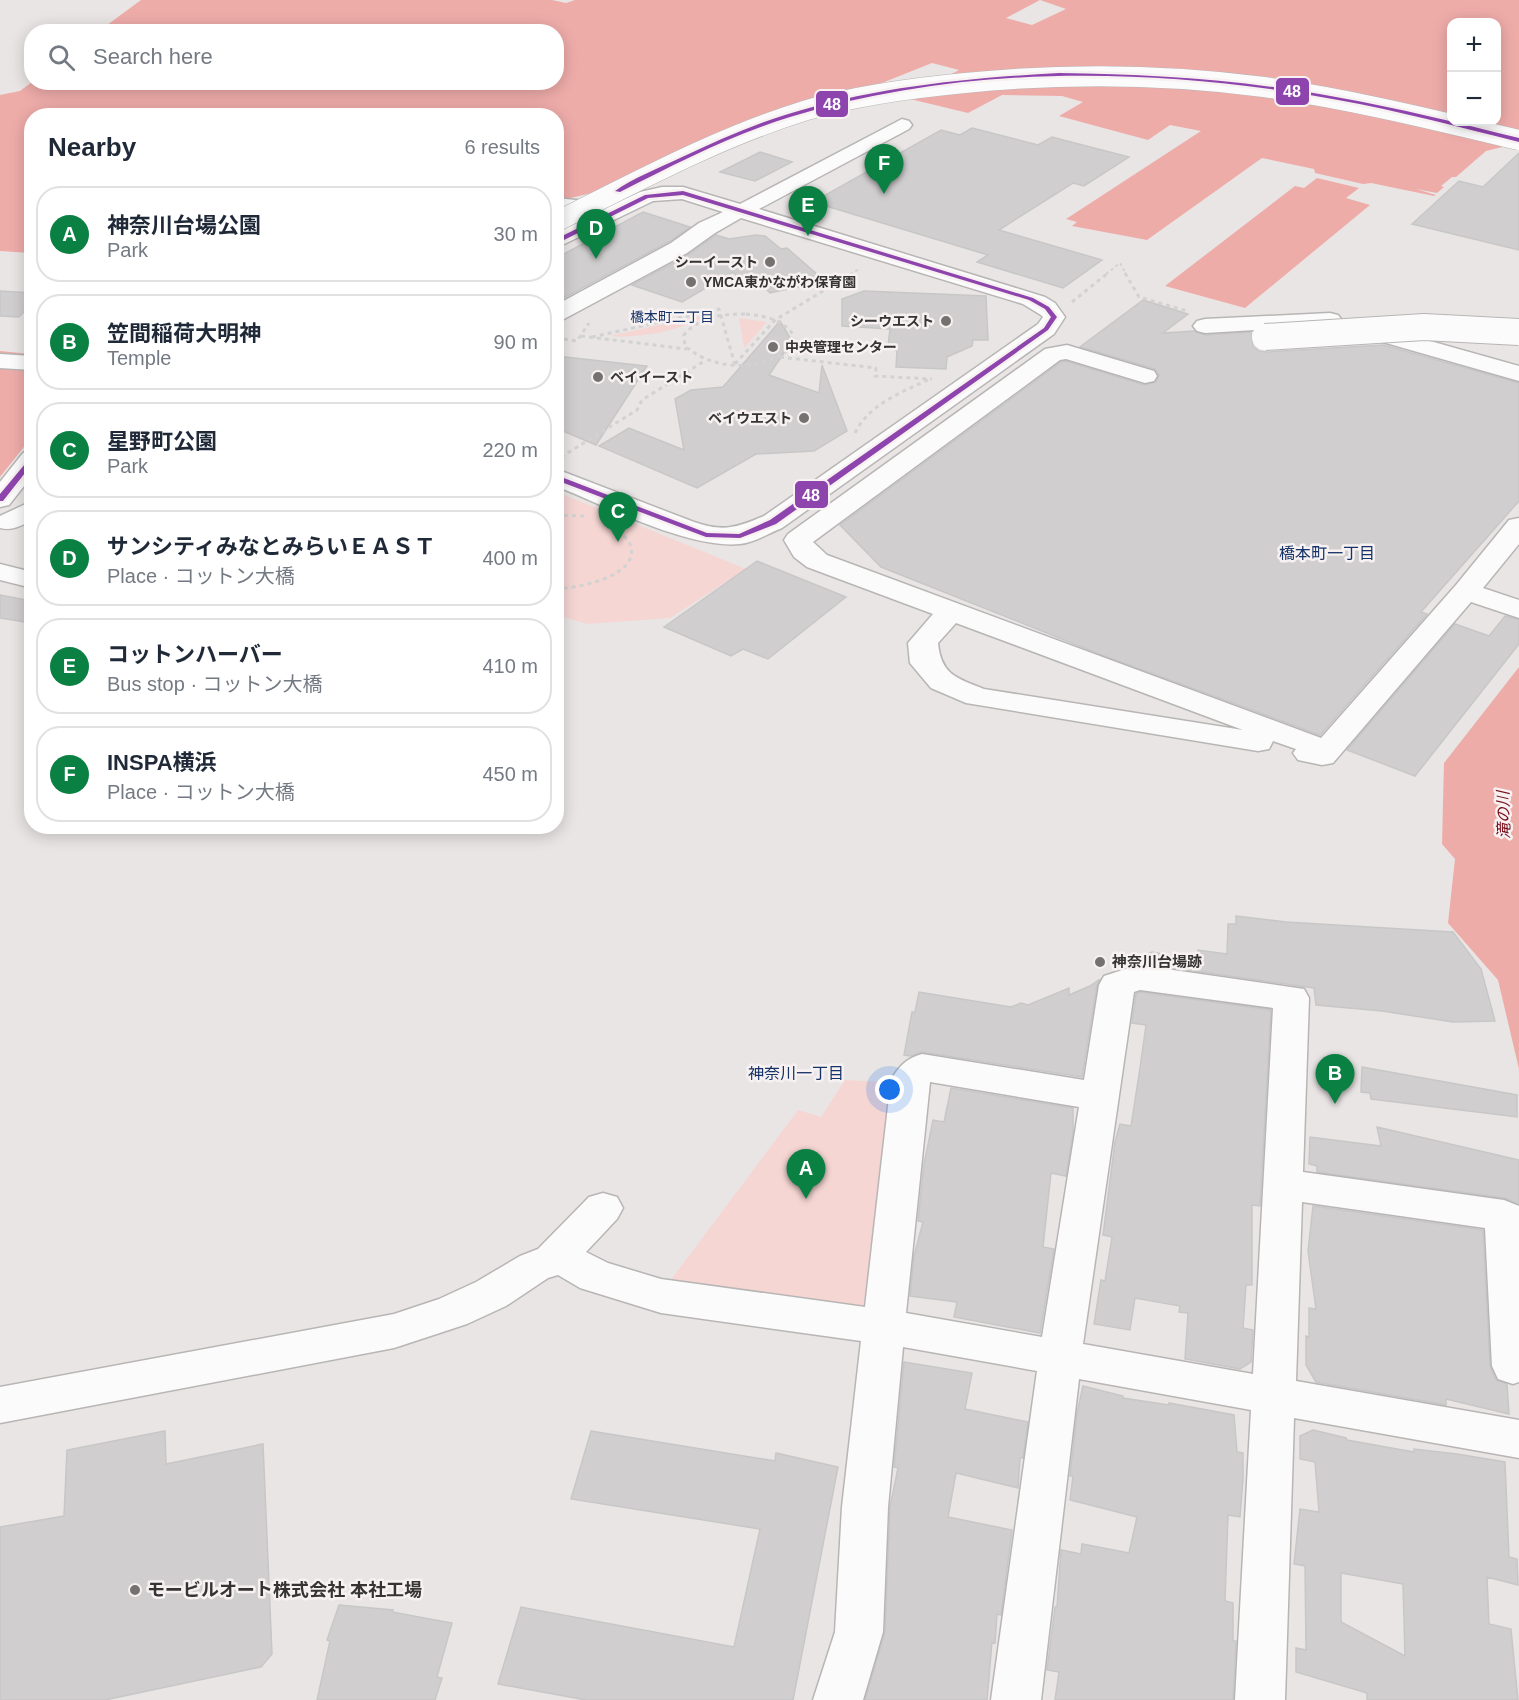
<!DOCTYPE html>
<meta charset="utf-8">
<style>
:root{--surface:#fff;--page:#f2f2f3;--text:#1f2937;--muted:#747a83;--line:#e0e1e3;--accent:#0b8043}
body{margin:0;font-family:Arial,"Noto Sans JP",sans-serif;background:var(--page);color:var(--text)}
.controls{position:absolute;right:18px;top:18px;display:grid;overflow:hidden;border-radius:12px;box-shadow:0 3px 15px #0003}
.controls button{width:54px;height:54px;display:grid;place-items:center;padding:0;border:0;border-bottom:2px solid var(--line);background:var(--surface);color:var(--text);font:30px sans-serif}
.you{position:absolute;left:890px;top:1090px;width:21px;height:21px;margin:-15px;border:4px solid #fff;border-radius:50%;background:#1a73e8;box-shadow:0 0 0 9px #1a73e833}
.badge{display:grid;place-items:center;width:39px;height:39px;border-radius:50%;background:var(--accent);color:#fff;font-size:20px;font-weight:700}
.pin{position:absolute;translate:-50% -50px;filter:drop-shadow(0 2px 3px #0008)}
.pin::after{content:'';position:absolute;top:32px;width:21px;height:18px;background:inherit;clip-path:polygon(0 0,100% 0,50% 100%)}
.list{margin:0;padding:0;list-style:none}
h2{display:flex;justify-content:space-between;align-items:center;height:78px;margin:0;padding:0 24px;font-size:26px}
h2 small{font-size:20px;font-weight:400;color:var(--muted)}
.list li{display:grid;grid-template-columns:39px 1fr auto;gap:18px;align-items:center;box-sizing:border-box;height:96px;margin:0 12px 12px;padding:0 12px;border:2px solid var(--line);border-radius:24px}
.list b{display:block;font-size:22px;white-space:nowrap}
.list p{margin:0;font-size:20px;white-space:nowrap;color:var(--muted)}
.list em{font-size:20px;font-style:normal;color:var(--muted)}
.icon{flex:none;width:33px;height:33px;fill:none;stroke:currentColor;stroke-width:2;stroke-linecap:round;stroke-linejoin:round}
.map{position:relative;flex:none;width:1519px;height:1700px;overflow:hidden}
.search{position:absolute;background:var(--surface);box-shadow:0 3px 15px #0003;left:24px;top:24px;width:540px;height:66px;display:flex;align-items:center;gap:15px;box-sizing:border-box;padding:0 21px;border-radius:24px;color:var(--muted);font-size:22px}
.panel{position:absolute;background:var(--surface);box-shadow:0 3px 15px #0003;left:24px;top:108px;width:540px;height:726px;border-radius:24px}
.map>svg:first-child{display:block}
</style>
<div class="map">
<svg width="1519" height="1700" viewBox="0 0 1519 1700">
<rect width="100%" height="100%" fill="#e9e5e4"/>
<!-- green -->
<path fill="#f5d6d3" d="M709,314C685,329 641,339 610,336Z
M739,318L767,322L744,348Z
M557,492L746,569L670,618L587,624L557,615Z
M845,1080L901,1083L863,1307L670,1281L798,1110L821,1117Z"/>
<!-- water -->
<path fill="#eeaca9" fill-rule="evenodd" d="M141,0H552L566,3L575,0H1519V143L1486,151L1456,177H1452L1441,186L1444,187L1437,193L1416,189L1436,195L1434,196L1371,183L1363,184L1315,173L1314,169L1262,158L1147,240L1072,226L1077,222L1066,219L1201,131L1170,125L1148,140L1059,116L1083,102L1062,96L1002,95L968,113L906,98L959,70L932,63L626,185L566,199L557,196L556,116H32L31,253L0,251V95L20,91L32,82H556V32L99,31ZM1040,0L1066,9L1032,25L1006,18ZM1452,22H1496V122H1452Z
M1317,178L1359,188L1346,198L1370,205L1245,308L1165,286L1295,186L1304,188Z
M0,351L31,354V438L0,477Z
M1519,667V1069L1498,980L1448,923L1455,859L1442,844L1444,763Z"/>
<!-- building -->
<path fill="#d0cecf" stroke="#c8c7c7" stroke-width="1.5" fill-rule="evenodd" d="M972,128L1038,145L1052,137L1129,157L1084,186L1073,183L999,230L1102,260L1063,288L977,262L988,255L813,202L941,130L960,135Z
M760,152L792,162L755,181L720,172Z
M1519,153V250L1412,224L1459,181L1483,187Z
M643,212L690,227L670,241L556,302V258Z
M716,235L729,239L756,235L765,236L781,249L787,248L825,281L770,293L764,287L751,290L733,272L682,302L632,285L688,255Z
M0,291L32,293V303L19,317L0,316Z
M864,291L986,296L988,340H973L972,346L947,357L946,369L896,367L897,351L888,346L890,329L842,326V299Z
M1143,300L1188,314L1163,333L1194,331L1205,335L1251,332L1253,346L1259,351L1266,352L1383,345L1519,383V501L1421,612L1427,614L1320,735L1107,657L881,567L840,525L1061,362L1066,361L1144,385L1156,382L1159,375L1155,369L1080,347Z
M780,321L792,341L769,375L819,393L822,365L847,431L814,451L756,454L697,488L599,446L629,428L684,450L675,399L691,390L723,387Z
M556,356L647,366L596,445L556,428Z
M757,561L846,597L768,659L743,649L731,656L664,627Z
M0,595L32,601V623L0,618Z
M1505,616L1519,620V644L1415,776L1347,750L1455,624L1489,636Z
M1236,916L1286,922L1453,932L1481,969L1495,1021L1453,1022L1382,1011L1316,1005L1314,988L1138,963L1120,969L1152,952L1197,960L1198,950L1227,954L1228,924H1236Z
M1100,979L1097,985L1082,1077L922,1052L911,1056L904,1055L912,1012H915L919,992L1011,1007L1021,1003L1028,1005L1069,988V995L1090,986Z
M1140,992L1271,1010L1260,1206L1252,1205V1285H1246L1243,1328L1253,1330L1251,1362L1240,1369L1185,1359L1188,1313L1179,1312L1180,1306L1135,1298L1130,1330L1094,1324L1101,1280L1105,1281L1112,1237L1103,1235L1115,1142L1120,1124L1131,1126L1140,1068L1146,1025L1132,1023L1136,994Z
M1362,1067L1517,1095V1117L1371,1099L1370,1093L1361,1092Z
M951,1088L1073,1108V1133L1066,1176L1051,1173L1043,1247L1054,1249L1040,1333L954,1317L957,1302L910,1296L914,1256L923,1222L918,1221L924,1164L933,1120L944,1122Z
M1377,1127L1519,1160V1204L1504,1198L1317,1172V1166L1309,1164L1310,1137L1381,1146Z
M1313,1206L1483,1230L1490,1366L1496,1380L1507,1384L1509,1414L1446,1399V1405L1316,1382L1306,1365V1336L1309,1337V1308L1316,1309L1308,1251Z
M904,1362L972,1373L965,1409L1028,1422L1023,1458H1020L1018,1488L956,1473L948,1517L1012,1530L1001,1615L997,1614L995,1643L992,1642L987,1700H865L885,1632L890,1507L898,1468L894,1467Z
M1083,1386L1123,1396V1398L1169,1405V1403L1234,1415L1237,1452L1243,1453V1478L1240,1517L1228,1515L1225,1601L1233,1603V1641H1236L1233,1700H1055L1059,1672L1047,1670L1055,1607H1057L1061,1550L1081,1554L1082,1544L1129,1553L1137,1517L1070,1500L1073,1476H1070L1077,1413Z
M1313,1430L1346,1438L1347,1440L1414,1452V1449L1457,1454L1505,1462L1509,1557L1517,1559L1518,1585L1487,1577L1489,1624L1511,1629L1518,1700H1367V1693L1296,1672V1648L1306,1650L1305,1566L1294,1564L1300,1509L1319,1512L1315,1462L1300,1459V1436ZM1341,1573L1403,1584L1405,1656L1341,1622Z
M165,1431L166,1464L263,1444L272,1654L261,1667L105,1700H0V1527L64,1516L67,1450Z
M591,1431L775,1461L776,1453L838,1467L793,1700H586L498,1684L521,1607L734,1647L760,1529L571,1499Z
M339,1605L393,1610L392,1612L452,1623L437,1677L442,1678L435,1700H317L330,1641L327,1640Z"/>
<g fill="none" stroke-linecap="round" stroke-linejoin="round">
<defs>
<path id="minor" d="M902,119L909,121L912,125L909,129L759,209L1045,297L1055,303L1065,317L1054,334L782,528C769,533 754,543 740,544C688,549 606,506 556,486V469L694,522C723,532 736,528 764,516L1038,324L1043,317L1041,315L1023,304L741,218L715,233L687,253L564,319L556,321V305L671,243L699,223L723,212L682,199L653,201L556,248V233L591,216L556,210V198L614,204L640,192L662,187H683L740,204Z
M1330,313L1338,315L1342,320L1338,325L1205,333L1197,331L1193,326L1197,321L1205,319Z
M1359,321L1519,366V381L1351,333L1347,328L1351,323Z
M1067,345L1154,371L1157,376L1154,381L1145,383L1066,359L1060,360L813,542L827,555L1321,738L1456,585L1509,520L1519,518V544L1483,588L1519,600V618L1471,602L1333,763L1322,765L1298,760L1293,753L1296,749L1273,741L1269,749L1258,751L966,703L931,688L910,663L908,643L933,614L807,567L794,557L784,540L788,534L1045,349ZM956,623L1243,730L984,689C957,678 941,675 938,643Z
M0,354L32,356V370L0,368Z
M32,450V476L9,505L0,507V482L23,453Z
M32,501V520C21,526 12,531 0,528V516Z
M0,564L32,572V588L0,580Z
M1138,965L1304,989L1309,998L1303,1172L1504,1200L1519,1206V1382L1513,1384L1498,1379L1492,1366L1485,1228L1302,1202L1296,1381L1519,1420V1458L1294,1418L1285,1700H1235L1251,1410L1079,1379L1041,1700H991L1037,1371L903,1347L888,1507L883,1632L863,1700H813L835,1632L842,1507L861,1341L661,1313L580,1288L558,1275L548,1278L506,1306L467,1324L394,1348L0,1423V1387L394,1314L439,1299L476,1282L520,1256L538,1249L589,1197L603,1193L617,1197L623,1208L617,1219L586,1252L608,1263L661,1279L865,1307L891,1080C899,1066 907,1058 922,1054L1084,1080L1099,985L1104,976ZM1140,990L1273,1008L1253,1374L1083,1344L1134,992ZM930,1082L1079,1107L1042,1337L906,1313Z"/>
</defs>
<!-- minor casing -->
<use href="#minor" stroke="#b8b5b5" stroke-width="3"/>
<!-- path-far1 -->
<path stroke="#d3d2d2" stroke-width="2" stroke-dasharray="3 3" stroke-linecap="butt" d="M850,274L859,269
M1106,274L1120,263L1126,274"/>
<!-- path -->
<path stroke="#d3d2d2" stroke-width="3" stroke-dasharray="4 4" stroke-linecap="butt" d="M1125,273L1139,297L1187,311
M1072,302L1108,273
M746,314C765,316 783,319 794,336L792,348C759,371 716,372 685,346L684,335C700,316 722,314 746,314Z
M581,336L687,349
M592,337L719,309L735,365
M556,338L577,341L589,323
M780,357L876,368L875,376L932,379
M735,364L775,320L853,273
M855,433C869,404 902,392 930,379
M561,457L637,410L642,400L706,360
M556,515L585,516
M556,589C576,588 642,577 630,544C628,540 624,536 622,532"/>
<!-- minor -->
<use href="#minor" fill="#fcfbfb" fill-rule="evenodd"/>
<defs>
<path id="minor-bridge-far1" d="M556,222C638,181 719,137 807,110C858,95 912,88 965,83C1064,73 1165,74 1264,87C1350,99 1435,120 1519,140"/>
<path id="minor-bridge" d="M1265,337L1424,327L1519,332"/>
</defs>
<!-- minor-bridge-far1 casing -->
<use href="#minor-bridge-far1" stroke="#b8b5b5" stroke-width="21" stroke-linecap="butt"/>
<!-- minor-bridge casing -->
<use href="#minor-bridge" stroke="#b8b5b5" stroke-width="28" stroke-linecap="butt"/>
<!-- minor-bridge-far1 -->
<use href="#minor-bridge-far1" stroke="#fcfbfb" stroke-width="20"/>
<!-- minor-bridge -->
<use href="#minor-bridge" stroke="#fcfbfb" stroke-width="26"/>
<defs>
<path id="bus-1" d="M1059,73C1152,74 1244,80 1336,97C1398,108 1458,123 1519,138V142C1459,127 1399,111 1338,100C1158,67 966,63 790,117C731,135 675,164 620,192L615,191C633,178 659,168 680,158C714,142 749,126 785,115C874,87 966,78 1059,73Z
M683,191L1033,298L1049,307L1057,317L1048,330L776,524L740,538L706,537L556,480V475L707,533L739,534L770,520L1044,328L1051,317L1045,309L1029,300L683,195L648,198L556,244V239L645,195Z
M32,457V464L3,501H0V494L30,458Z"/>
</defs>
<!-- bus-1 casing -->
<use href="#bus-1" stroke="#f7f1f1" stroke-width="5"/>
<!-- bus-1 -->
<use href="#bus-1" fill="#8e44ad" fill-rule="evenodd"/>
</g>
<!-- markers -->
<g fill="#747171" stroke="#f7f1f1" stroke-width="2">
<circle cx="770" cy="262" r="6"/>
<circle cx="691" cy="282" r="6"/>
<circle cx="946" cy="321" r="6"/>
<circle cx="773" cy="347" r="6"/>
<circle cx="598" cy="377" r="6"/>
<circle cx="804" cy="418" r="6"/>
<circle cx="1100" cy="962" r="6"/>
<circle cx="135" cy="1590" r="6"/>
</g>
<g text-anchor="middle" stroke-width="5" stroke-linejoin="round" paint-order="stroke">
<!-- far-poi labels -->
<g font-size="14" font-weight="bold" fill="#353333" stroke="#f7f1f1" text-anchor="end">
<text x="758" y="267">シーイースト</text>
<text x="703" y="287" text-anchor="start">YMCA東かながわ保育園</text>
<text x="934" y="326">シーウエスト</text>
<text x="785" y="352" text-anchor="start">中央管理センター</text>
<text x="610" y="382" text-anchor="start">ベイイースト</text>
<text x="792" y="423">ベイウエスト</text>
</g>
<!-- far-neighbourhood labels -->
<g font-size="14" fill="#153368" stroke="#f7f1f1">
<text x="672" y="322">橋本町二丁目</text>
</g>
<!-- poi labels -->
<g font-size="15" font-weight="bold" fill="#353333" stroke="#f7f1f1" text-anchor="start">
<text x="1112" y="967">神奈川台場跡</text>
</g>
<!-- neighbourhood labels -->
<g font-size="16" fill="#153368" stroke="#f7f1f1">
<text x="1327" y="559">橋本町一丁目</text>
<text x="796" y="1079">神奈川一丁目</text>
</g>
<!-- water labels -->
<g font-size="16" font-style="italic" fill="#790918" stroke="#f7f1f1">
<text transform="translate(1503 815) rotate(-91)" y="6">滝の川</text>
</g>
<!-- near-poi labels -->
<g font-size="18" font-weight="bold" fill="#353333" stroke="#f7f1f1" text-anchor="start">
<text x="147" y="1596">モービルオート株式会社 本社工場</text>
</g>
</g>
<g stroke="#f7f1f1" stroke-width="2">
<rect x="1275" y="77" width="35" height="29" rx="6" fill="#8e44ad"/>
<rect x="815" y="90" width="34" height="28" rx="6" fill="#8e44ad"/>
<rect x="794" y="480" width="35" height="29" rx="6" fill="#8e44ad"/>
</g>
<g font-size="16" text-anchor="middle" font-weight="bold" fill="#fff">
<text x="1292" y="97">48</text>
<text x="832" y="110">48</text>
<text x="811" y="501">48</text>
</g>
</svg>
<div class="controls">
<button>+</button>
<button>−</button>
</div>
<div class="you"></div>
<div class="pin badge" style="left:806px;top:1199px">A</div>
<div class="pin badge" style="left:1335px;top:1104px">B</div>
<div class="pin badge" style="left:618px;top:542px">C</div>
<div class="pin badge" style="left:596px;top:259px">D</div>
<div class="pin badge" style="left:808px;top:236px">E</div>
<div class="pin badge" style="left:884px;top:194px">F</div>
<div class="search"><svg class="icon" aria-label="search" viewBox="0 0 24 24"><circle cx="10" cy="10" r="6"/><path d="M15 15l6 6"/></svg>Search here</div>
<section class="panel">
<h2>Nearby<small>6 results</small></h2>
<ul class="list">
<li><span class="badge">A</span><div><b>神奈川台場公園</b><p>Park</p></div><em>30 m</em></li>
<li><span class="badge">B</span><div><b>笠間稲荷大明神</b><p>Temple</p></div><em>90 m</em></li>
<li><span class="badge">C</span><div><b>星野町公園</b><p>Park</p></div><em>220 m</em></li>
<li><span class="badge">D</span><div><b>サンシティみなとみらいＥＡＳＴ</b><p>Place · コットン大橋</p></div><em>400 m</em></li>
<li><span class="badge">E</span><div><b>コットンハーバー</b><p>Bus stop · コットン大橋</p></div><em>410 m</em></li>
<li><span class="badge">F</span><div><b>INSPA横浜</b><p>Place · コットン大橋</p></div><em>450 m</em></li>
</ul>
</section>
</div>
